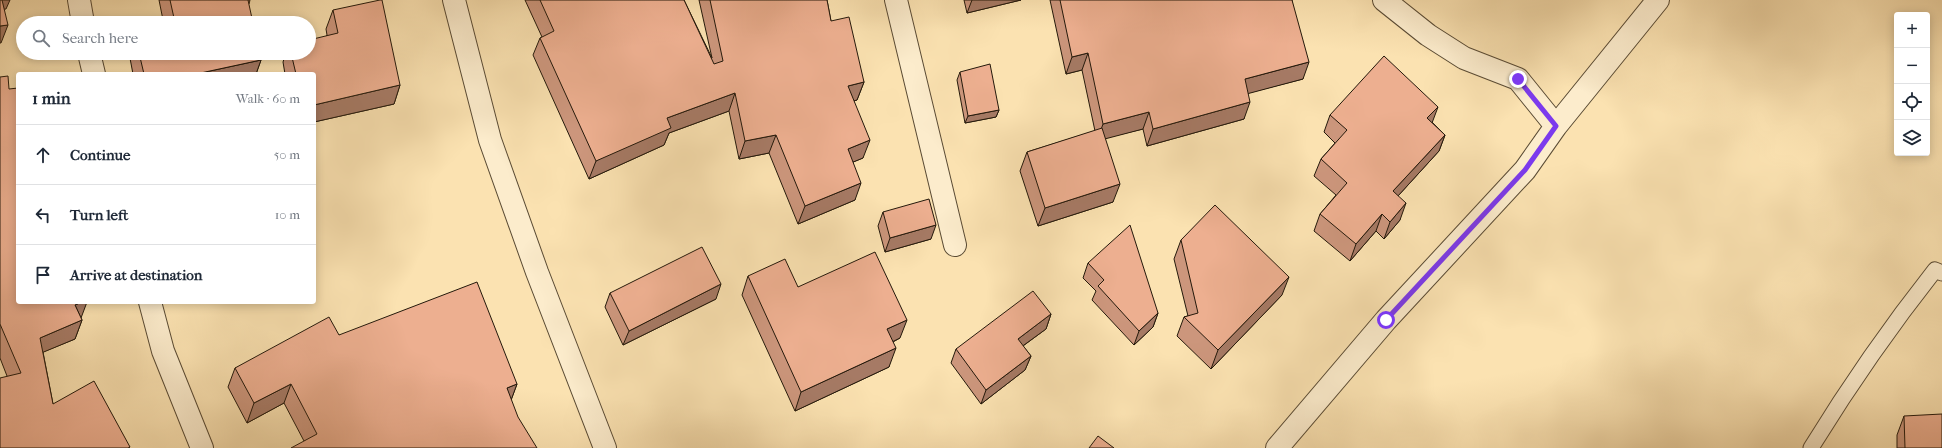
<!DOCTYPE html>
<meta charset="utf-8">
<style>
:root{--surface:#fff;--page:#f2f2f3;--text:#1f2937;--muted:#747a83;--line:#e0e1e3}
body{margin:0;font-family:"IM FELL French Canon",serif;background:var(--page);color:var(--text)}
.controls{position:absolute;right:12px;top:12px;display:grid;overflow:hidden;border-radius:4px;box-shadow:0 2px 10px #0003}
.controls button{width:36px;height:36px;display:grid;place-items:center;padding:0;border:0;border-bottom:1px solid var(--line);background:var(--surface);color:var(--text);font:20px sans-serif}
.stop{position:absolute;width:12px;height:12px;margin:-9px;border:3px solid #7c3aed;border-radius:50%;background:#fff}
.stop.end{background:#7c3aed;border-color:#fff;box-shadow:0 1px 4px #0008}
.list{margin:0;padding:0;list-style:none}
h2{display:flex;justify-content:space-between;align-items:center;height:52px;margin:0;padding:0 16px;font-size:17px}
h2 small{font-size:13px;font-weight:400;color:var(--muted)}
.list li{display:grid;grid-template-columns:26px 1fr auto;gap:12px;align-items:center;box-sizing:border-box;height:60px;padding:0 16px;border-top:1px solid var(--line)}
.list b{display:block;font-size:15px;white-space:nowrap}
.list em{font-size:13px;font-style:normal;color:var(--muted)}
.icon{flex:none;width:22px;height:22px;fill:none;stroke:currentColor;stroke-width:2;stroke-linecap:round;stroke-linejoin:round}
.map{position:relative;flex:none;width:1942px;height:448px;overflow:hidden}
.search{position:absolute;background:var(--surface);box-shadow:0 2px 10px #0003;left:16px;top:16px;width:300px;height:44px;display:flex;align-items:center;gap:10px;box-sizing:border-box;padding:0 14px;border-radius:22px;color:var(--muted);font-size:15px}
.panel{position:absolute;background:var(--surface);box-shadow:0 2px 10px #0003;left:16px;top:72px;width:300px;height:232px;border-radius:4px}
.map>svg:first-child{display:block}
</style>
<div class="map">
<svg width="1942" height="448" viewBox="0 0 1942 448">
<rect width="100%" height="100%" fill="#fbe2b1"/>
<filter id="stains"><feTurbulence type="fractalNoise" baseFrequency=".005" numOctaves="4"/><feColorMatrix values="0 0 0 0 .2 0 0 0 0 .09 0 0 0 0 .02 0 0 0 .5 -.17"/></filter>
<radialGradient id="worn" r=".72"><stop offset=".6" stop-color="#630" stop-opacity="0"/><stop offset="1" stop-color="#630" stop-opacity=".3"/></radialGradient>
<g fill="none" stroke-linecap="round" stroke-linejoin="round">
<defs>
<path id="lane" d="M1811,448C1849,386 1890,327 1935,270L1942,273"/>
<path id="street" d="M79,0L83,23
M454,0L490,140L537,272L605,448
M896,0L955,245
M89,53L94,74
M1556,126L1658,0
M150,302L163,351L202,448
M1277,448L1386,320L1525,170L1556,126L1518,79L1464,58L1428,35L1384,0"/>
</defs>
<!-- lane casing -->
<use href="#lane" stroke="#5a4b34" stroke-width="17"/>
<!-- street casing -->
<use href="#street" stroke="#5a4b34" stroke-width="24"/>
<!-- lane -->
<use href="#lane" stroke="#fceccc" stroke-width="15"/>
<!-- street -->
<use href="#street" stroke="#fceccc" stroke-width="22"/>
</g>
<!-- wall -->
<path fill="#cc967c" stroke="#24190b" d="M159,0H250L249,4L163,20Z
M525,0H684L712,58L699,0H827L831,21L864,82L857,100L854,101L863,158L853,162L855,200L798,224L769,153L739,159L729,111L669,133L664,145L589,179L533,55L540,38L542,37Z
M964,0H1021L967,13Z
M1050,0H1292L1303,79L1248,93L1244,119L1147,146L1143,129L1105,138L1113,202L1038,226L1020,171L1027,152L1095,131L1082,70L1066,74Z
M333,10L400,85L394,104L314,122V74H285L283,62L286,53H309L327,35L326,29Z
M129,53H260L261,60L256,74H133Z
M960,72L999,110L996,117L965,123L957,80Z
M0,77L18,302L81,318L82,320L75,339L43,352L53,404L130,447L129,448H0L7,376L0,358Z
M1330,115L1432,122L1445,135L1439,151L1398,196L1400,220L1384,239L1376,231L1350,261L1314,231L1320,214L1336,195L1314,176L1321,159L1335,143L1324,132Z
M883,212L931,239L885,252L878,226Z
M1181,240L1282,295L1211,369L1177,336L1184,317L1188,316L1174,259Z
M1088,263L1158,313L1153,327L1134,345L1092,300L1096,291L1083,278Z
M748,276L798,287L900,338L893,342L889,367L795,411L742,295Z
M610,293L716,299L623,345L605,307Z
M1051,314L1046,329L1023,346L1031,356L1025,370L981,404L951,363L956,349Z
M339,335L517,384L511,400L304,441L284,403L247,423L228,387L235,368Z
M1904,416L1942,448H1897V435Z"/>
<!-- shaded-wall -->
<path fill="#a67a65" stroke="#24190b" d="M0,0H10L6,9L0,10Z
M972,0H1021L967,13Z
M8,25L1,43H0V26Z
M1088,53L1082,70L1066,74L1072,57Z
M261,60L256,74H196Z
M1309,62L1303,79L1239,96L1245,79Z
M864,82L857,100L842,104L848,86Z
M400,85L394,104L314,122V105Z
M735,93L729,111L669,133L664,145L589,179L596,161L667,118Z
M1250,102L1244,119L1147,146L1153,129Z
M1438,107L1432,123L1427,118Z
M999,110L996,117L965,123L968,116Z
M1149,112L1143,129L1097,141L1103,124Z
M776,135L769,153L739,159L745,141Z
M1445,135L1439,151L1387,208L1393,191Z
M870,140L863,158L841,167L848,149Z
M861,183L855,200L798,224L805,206Z
M1120,184L1113,202L1038,226L1045,208Z
M1406,203L1400,220L1384,239L1390,222Z
M1382,214L1376,231L1350,261L1356,244Z
M936,225L931,239L885,252L890,238Z
M1289,277L1282,295L1211,369L1218,350Z
M721,284L716,299L623,345L629,331Z
M82,302H87L81,318L75,305Z
M1158,313L1153,327L1134,345L1139,331Z
M1051,314L1046,329L1013,353L1018,339Z
M82,320L75,339L34,356L40,338Z
M907,320L900,338L880,348L887,329Z
M896,348L889,367L795,411L801,392Z
M1031,356L1025,370L981,404L986,390Z
M291,384L284,403L247,423L254,403Z
M517,384L510,403L507,388Z"/>
<!-- building -->
<path fill="#edaf90" stroke="#24190b" d="M0,0H2L8,25L0,26Z
M170,0H248L253,23H149L174,18Z
M380,0H382L400,85L314,105V74H296L291,53H309V40L338,33L333,10Z
M540,0H684L714,64L723,61L710,0H827L831,21L849,17L864,82L848,86L870,140L848,149L861,183L805,206L776,135L745,141L735,93L667,118L671,128L596,161L540,38L554,31Z
M1060,0H1292L1309,62L1245,79L1250,102L1153,129L1149,112L1103,124L1088,53L1072,57Z
M139,53H260L261,60L196,74H144Z
M1384,56L1438,107L1427,118L1445,135L1393,191L1406,203L1390,222L1382,214L1356,244L1320,214L1347,183L1321,159L1347,130L1330,115Z
M990,64L999,110L968,116L960,72Z
M8,76L9,89L18,88V302H82L75,305L82,320L40,338L53,404L94,381L130,447L128,448H0V378L21,373L0,324V77Z
M1102,128L1120,184L1045,208L1027,152Z
M929,199L936,225L890,238L883,212Z
M1215,205L1289,277L1218,350L1184,317L1198,313L1181,240Z
M1130,225L1158,313L1139,331L1098,286L1104,280L1088,263Z
M702,247L721,284L629,331L610,293Z
M875,252L907,320L887,329L896,348L801,392L748,276L785,259L798,287Z
M477,282L517,384L507,388L518,417L537,448H291L317,434L291,384L254,403L235,368L329,317L339,335Z
M1033,291L1051,314L1018,339L1031,356L986,390L956,349Z
M1942,414V448H1905L1904,416Z
M1098,436L1114,448H1089Z"/>
<g fill="none" stroke-linecap="round" stroke-linejoin="round">
<!-- route -->
<path stroke="#7c3aed" stroke-width="5" d="M1386,320L1525,170L1556,126L1518,79"/>
</g>
<rect width="100%" height="100%" filter="url(#stains)"/>
<rect width="100%" height="100%" fill="url(#worn)"/>
</svg>
<div class="controls">
<button>+</button>
<button>−</button>
<button><svg class="icon" aria-label="locate" viewBox="0 0 24 24"><circle cx="12" cy="12" r="6"/><path d="M12 2v4M12 18v4M2 12h4M18 12h4"/></svg></button>
<button><svg class="icon" aria-label="layers" viewBox="0 0 24 24"><path d="M12 4l9 5-9 5-9-5zM3 14l9 5 9-5"/></svg></button>
</div>
<div class="stop" style="left:1386px;top:320px"></div>
<div class="stop end" style="left:1518px;top:79px"></div>
<div class="search"><svg class="icon" aria-label="search" viewBox="0 0 24 24"><circle cx="10" cy="10" r="6"/><path d="M15 15l6 6"/></svg>Search here</div>
<section class="panel">
<h2>1 min<small>Walk · 60 m</small></h2>
<ul class="list">
<li><svg class="icon" aria-label="ahead" viewBox="0 0 24 24"><path d="M12 20V5M6 11l6-6 6 6"/></svg><div><b>Continue</b></div><em>50 m</em></li>
<li><svg class="icon" aria-label="left" viewBox="0 0 24 24"><path d="M17 20v-9H6M10 6l-5 5 5 5"/></svg><div><b>Turn left</b></div><em>10 m</em></li>
<li><svg class="icon" aria-label="arrive" viewBox="0 0 24 24"><path d="M6 21V4h12l-3 4 3 4H6"/></svg><div><b>Arrive at destination</b></div></li>
</ul>
</section>
</div>
